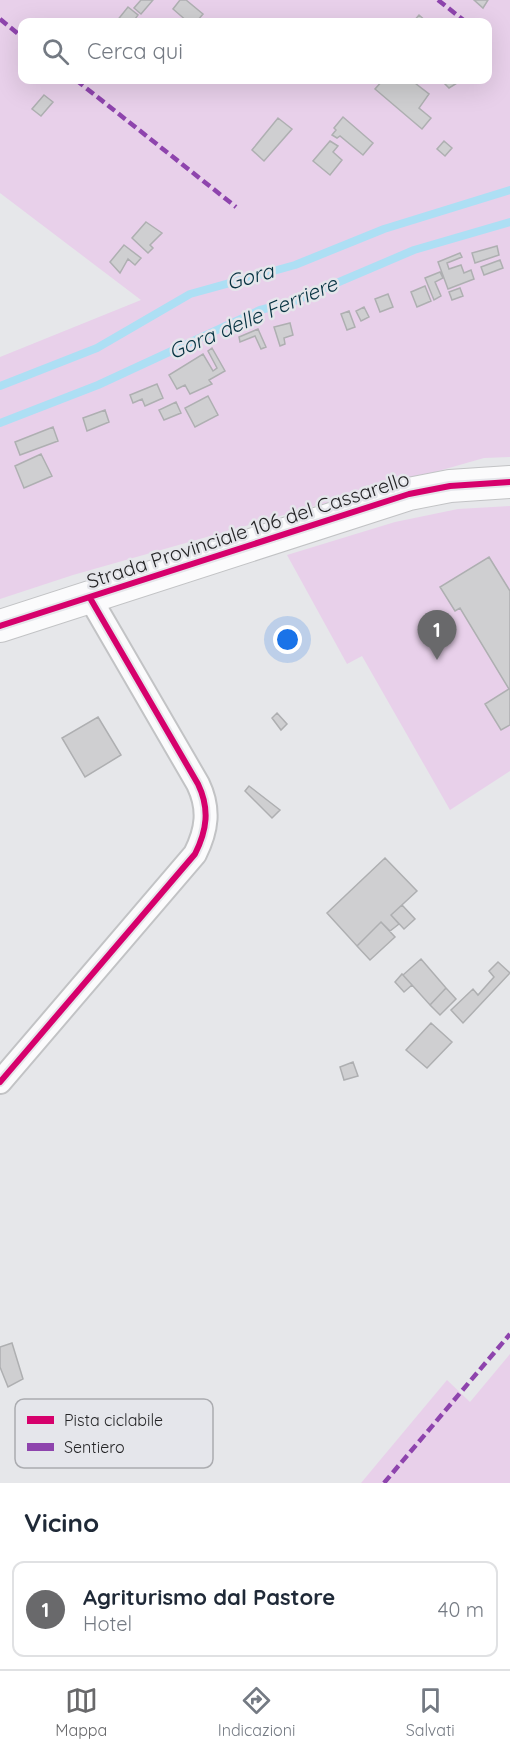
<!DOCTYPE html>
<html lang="it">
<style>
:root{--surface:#fff;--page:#f6f6f7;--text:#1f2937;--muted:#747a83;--line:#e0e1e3;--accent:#69696b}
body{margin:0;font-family:Quicksand,sans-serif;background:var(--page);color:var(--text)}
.you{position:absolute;left:288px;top:640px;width:21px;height:21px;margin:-15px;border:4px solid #fff;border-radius:50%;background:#1a73e8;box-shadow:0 0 0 9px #1a73e833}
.badge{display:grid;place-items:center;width:39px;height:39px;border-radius:50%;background:var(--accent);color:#fff;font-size:20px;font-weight:700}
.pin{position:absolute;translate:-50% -50px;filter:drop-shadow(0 2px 3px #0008)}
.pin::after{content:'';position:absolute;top:32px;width:21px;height:18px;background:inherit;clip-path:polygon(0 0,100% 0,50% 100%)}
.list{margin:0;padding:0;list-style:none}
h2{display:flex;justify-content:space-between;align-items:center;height:78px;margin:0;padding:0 24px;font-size:26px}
h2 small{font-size:20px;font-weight:400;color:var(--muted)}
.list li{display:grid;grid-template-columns:39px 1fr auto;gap:18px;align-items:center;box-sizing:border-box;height:96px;margin:0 12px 12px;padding:0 12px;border:2px solid var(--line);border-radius:12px}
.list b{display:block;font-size:22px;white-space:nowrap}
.list p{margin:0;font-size:20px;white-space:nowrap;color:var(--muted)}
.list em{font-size:20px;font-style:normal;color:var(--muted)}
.icon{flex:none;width:33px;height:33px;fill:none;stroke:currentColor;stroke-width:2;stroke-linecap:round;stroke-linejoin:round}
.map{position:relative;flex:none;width:510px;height:1483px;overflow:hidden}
.search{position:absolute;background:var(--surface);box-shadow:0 6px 24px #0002;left:18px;right:18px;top:18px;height:66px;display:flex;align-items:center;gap:15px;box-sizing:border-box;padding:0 21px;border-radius:12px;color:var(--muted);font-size:22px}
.sheet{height:186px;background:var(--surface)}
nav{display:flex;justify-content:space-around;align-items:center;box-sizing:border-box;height:84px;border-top:2px solid var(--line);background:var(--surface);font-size:16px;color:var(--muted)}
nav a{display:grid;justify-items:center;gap:3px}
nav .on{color:var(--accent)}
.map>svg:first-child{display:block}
</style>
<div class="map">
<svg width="510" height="1483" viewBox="0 0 510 1483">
<rect width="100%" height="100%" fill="#e6e7ea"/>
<!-- green -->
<path fill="#e8d0ea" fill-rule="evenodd" d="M0,0H510V457L484,458L73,575L0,599V357L141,300L0,193ZM22,22H488V80H22Z
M510,506V771L450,810L362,656L347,664L287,555L395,522L458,509Z
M510,1354V1483H361L447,1380L470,1402Z"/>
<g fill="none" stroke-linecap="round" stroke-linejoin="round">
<!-- stream -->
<path stroke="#addff4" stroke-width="8" d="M0,386L97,348L190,294L295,265L384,229L510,190
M0,423L98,385L260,310L292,302L414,250L510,222"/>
</g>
<!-- building -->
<path fill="#cfcfd1" stroke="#aeafb1" stroke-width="1.5" d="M141,0H153L141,14L134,8Z
M180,0H186L203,14L198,20L202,22H188L173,9Z
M474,0H488L483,8Z
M128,7L138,15L133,22H116Z
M419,15L427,22H413Z
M383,80H411L429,94L419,108L431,118L422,129L375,89Z
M441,80H462L449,88Z
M44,95L53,102L41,116L32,109Z
M343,117L373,143L363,155L340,136L337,138L332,135L336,130L334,128Z
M278,118L292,129L264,161L252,150Z
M330,141L338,146L333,152L342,160L330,175L313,161Z
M444,141L452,148L445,156L437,149Z
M146,222L162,233L150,245L153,248L148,253L132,238Z
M124,245L141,258L135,265L128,259L120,273L110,262Z
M497,246L499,255L475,263L472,253Z
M460,253L462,257L447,263L449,269L461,265L464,273L471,270L474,279L448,289L438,262Z
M500,260L503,268L484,275L481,267Z
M440,272L443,278L435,282L441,296L434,300L425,278Z
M425,286L431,301L417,307L411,292Z
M460,288L463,296L452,300L449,292Z
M388,294L393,307L380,312L375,299Z
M364,307L369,317L361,321L356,311Z
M349,311L355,327L347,330L341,314Z
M290,323L293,335L284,338L285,344L280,346L274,327Z
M258,329L266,347L261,349L255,336L240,342L239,337Z
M212,348L225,371L209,380L212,384L190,394L185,385L177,389L169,375L203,354L213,371L217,368L208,351Z
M157,384L163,398L145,406L142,399L133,403L130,395Z
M208,396L218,415L195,427L185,408Z
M176,402L181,413L164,420L159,410Z
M105,410L109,422L87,431L83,418Z
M53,427L58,441L20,455L15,442Z
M41,454L52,476L24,488L15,466Z
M489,557L510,591V725L501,730L485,704L509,689L460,608L455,611L440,587Z
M277,713L287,724L281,730L272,718Z
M98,717L121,755L85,777L62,738Z
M249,786L280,810L272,818L245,791Z
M385,858L417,891L391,915L399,924L390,931L381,922L357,946L327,913Z
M402,905L415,919L404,929L391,915Z
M381,922L395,937L370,960L357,946Z
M421,959L446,988L430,1005L403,975Z
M498,962L510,973L463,1023L451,1010L473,989L478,995L494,977L489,971Z
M402,974L412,985L404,992L395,982Z
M446,988L456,999L440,1015L430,1005Z
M431,1023L452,1042L427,1068L406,1050Z
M353,1062L358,1076L344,1080L340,1067Z
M12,1343L23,1379L8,1387L0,1367V1347Z"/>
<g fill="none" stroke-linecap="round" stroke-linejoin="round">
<defs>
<path id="street" d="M0,1082L195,854C207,830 210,809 198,784L90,598"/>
<path id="secondary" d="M0,626L409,494L450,486L510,482"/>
</defs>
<!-- street casing -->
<use href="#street" stroke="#c2c3c5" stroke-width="26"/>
<!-- secondary casing -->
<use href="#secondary" stroke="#c2c3c5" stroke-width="34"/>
<!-- street -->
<use href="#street" stroke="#fbfbfc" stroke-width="22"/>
<!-- secondary -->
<use href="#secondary" stroke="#fbfbfc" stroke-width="32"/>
<!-- quiet -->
<path stroke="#8e44ad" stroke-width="4.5" stroke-dasharray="9 4.5" stroke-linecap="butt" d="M438,0L466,22
M0,19L22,37
M76,80L236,207
M384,1483L510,1334"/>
<defs>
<path id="cycleway" d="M0,626L409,494L450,486L510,482
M0,1082L195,854C207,830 210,809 198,784L90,598"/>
</defs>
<!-- cycleway casing -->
<use href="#cycleway" stroke="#e5e6eb" stroke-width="10"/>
<!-- cycleway -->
<use href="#cycleway" stroke="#d6006c" stroke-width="6"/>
</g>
<g text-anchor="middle" stroke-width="5" stroke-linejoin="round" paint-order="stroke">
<!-- street labels -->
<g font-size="20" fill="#252527" stroke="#e5e6eb">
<text transform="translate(248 530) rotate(-18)" y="7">Strada Provinciale 106 del Cassarello</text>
</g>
<!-- water labels -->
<g font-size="21" font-style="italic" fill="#053241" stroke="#e5e6eb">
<text transform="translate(250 277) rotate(-16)" y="7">Gora</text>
<text transform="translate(253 318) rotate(-23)" y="7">Gora delle Ferriere</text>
</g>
</g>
<!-- legend -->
<rect x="15" y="1399" width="198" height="69" rx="9" fill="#e5e6eb" stroke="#abacb0" stroke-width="1.5"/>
<rect x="27" y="1416" width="27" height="8" fill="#d6006c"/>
<rect x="27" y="1443" width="27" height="8" fill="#8e44ad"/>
<g font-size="16" fill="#252527">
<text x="64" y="1426">Pista ciclabile</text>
<text x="64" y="1453">Sentiero</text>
</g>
</svg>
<div class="you"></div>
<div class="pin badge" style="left:437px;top:660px">1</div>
<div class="search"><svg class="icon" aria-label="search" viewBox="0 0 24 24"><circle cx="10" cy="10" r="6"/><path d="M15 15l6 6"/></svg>Cerca qui</div>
</div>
<section class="sheet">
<h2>Vicino<small></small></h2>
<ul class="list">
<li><span class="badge">1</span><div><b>Agriturismo dal Pastore</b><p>Hotel</p></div><em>40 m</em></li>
</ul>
</section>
<nav>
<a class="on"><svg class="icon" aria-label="map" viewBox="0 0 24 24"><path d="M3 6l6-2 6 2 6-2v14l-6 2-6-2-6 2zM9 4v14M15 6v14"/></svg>Mappa</a>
<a><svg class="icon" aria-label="directions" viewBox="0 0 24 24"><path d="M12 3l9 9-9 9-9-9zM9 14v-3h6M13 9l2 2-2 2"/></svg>Indicazioni</a>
<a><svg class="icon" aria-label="saved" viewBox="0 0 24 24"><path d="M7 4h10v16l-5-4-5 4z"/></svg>Salvati</a>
</nav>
